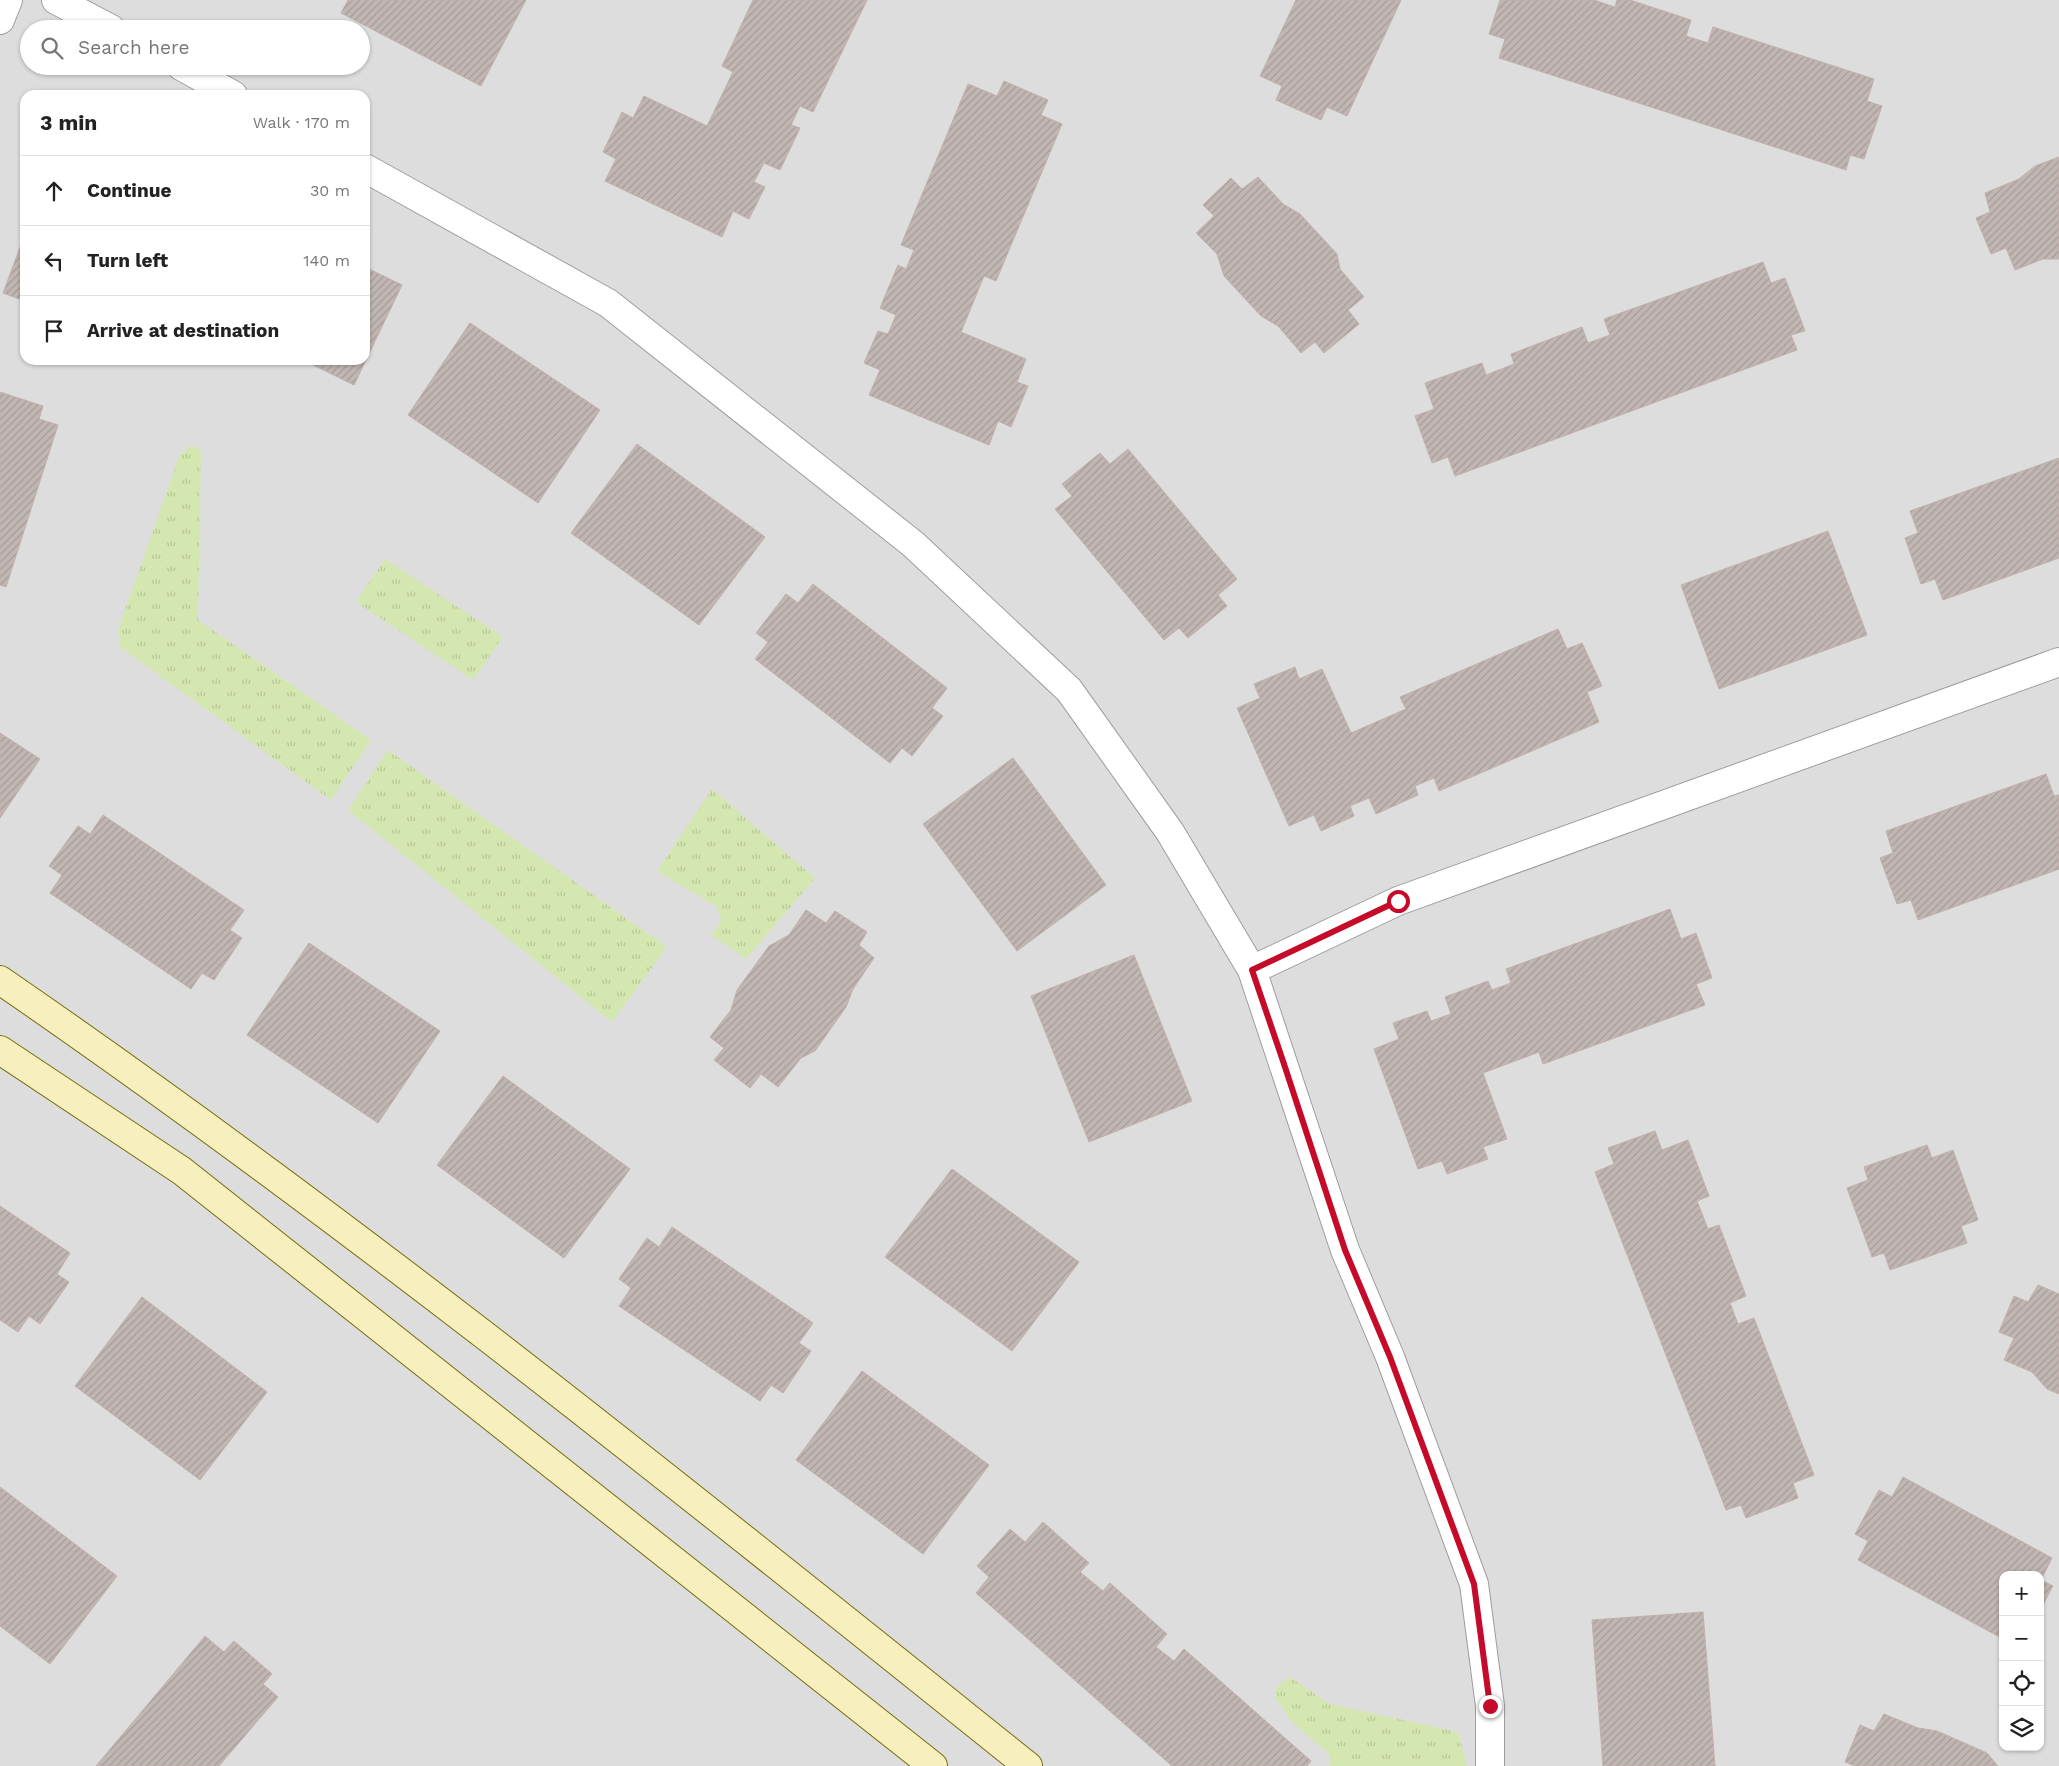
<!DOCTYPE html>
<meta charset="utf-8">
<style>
:root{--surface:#fff;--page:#f2f2f2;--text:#222;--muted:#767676;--line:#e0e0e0}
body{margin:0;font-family:"Work Sans",sans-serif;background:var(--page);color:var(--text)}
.controls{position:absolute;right:15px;bottom:15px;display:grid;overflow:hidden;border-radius:10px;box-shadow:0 1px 4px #0004}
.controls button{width:45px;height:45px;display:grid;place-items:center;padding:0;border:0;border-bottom:1px solid var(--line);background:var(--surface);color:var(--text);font:25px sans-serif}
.stop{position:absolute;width:15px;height:15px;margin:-11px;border:4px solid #c60a2a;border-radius:50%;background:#fff}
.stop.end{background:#c60a2a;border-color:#fff;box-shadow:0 1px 5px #0008}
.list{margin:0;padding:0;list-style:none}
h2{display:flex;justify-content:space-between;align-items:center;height:65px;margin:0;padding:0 20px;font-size:21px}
h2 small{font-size:16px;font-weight:400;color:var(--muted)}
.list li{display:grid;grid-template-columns:32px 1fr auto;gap:15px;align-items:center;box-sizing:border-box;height:70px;padding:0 20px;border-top:1px solid var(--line)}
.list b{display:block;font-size:19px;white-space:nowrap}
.list em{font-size:16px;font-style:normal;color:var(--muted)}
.icon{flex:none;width:28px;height:28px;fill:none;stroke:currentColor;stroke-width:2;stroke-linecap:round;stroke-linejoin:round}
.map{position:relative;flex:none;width:2059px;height:1766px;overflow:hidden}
.search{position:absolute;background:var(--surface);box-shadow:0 1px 4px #0004;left:20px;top:20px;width:350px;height:55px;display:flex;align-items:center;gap:12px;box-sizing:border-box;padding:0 18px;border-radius:28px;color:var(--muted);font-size:19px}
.panel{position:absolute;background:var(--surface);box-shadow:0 1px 4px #0004;left:20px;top:90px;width:350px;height:275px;border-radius:15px}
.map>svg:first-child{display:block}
</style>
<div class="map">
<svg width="2059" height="1766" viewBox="0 0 2059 1766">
<defs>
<pattern id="grass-tufts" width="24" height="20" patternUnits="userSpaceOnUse" patternTransform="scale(1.25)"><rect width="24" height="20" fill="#d5e7b0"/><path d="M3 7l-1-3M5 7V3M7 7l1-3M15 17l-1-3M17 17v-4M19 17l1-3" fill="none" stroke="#b7c697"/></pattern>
<pattern id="building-hatch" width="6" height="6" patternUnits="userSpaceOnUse" patternTransform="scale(1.25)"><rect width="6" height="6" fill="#c0b6b3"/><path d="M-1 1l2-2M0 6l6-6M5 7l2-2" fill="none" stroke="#a59c9a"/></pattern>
</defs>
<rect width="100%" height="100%" fill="#f0ebe7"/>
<!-- residential -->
<path fill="#dedddd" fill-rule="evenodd" d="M0,0H2059V1766H0ZM29,29H361V66H29ZM25,95H365V360H25ZM2003,1575H2040V1747H2003Z"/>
<!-- grass -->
<path fill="url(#grass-tufts)" d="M191,446L201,450L198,620L371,740L331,800L120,647L118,630L180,454Z
M385,559L503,637L473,680L356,602Z
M388,750L667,947L612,1022L348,810Z
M712,789L815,878L746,959L711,935L721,922L717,907L657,871Z
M1290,1677L1330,1704L1458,1732L1467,1766H1330V1755L1292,1722L1276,1699V1687Z"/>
<!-- building -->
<path fill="url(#building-hatch)" stroke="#c1b0aa" d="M348,0H526L481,86L341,13Z
M753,0H867L813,112L800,106L791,125L800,128L780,170L764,163L754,182L765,187L749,219L733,211L722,237L605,181L616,159L603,152L622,112L633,118L644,96L707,126L733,72L722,66Z
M1296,0H1401L1347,116L1327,107L1321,120L1276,100L1282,86L1260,76Z
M1500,0H1594L1615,7L1617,0H1630L1691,20L1686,36L1708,43L1713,27L1874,79L1867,101L1882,106L1864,159L1850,155L1846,170L1499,58L1505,39L1489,34Z
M1004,81L1048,100L1041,115L1062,124L996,281L984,276L961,332L1026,359L1017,382L1028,386L1011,427L998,421L989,445L869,395L880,370L864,363L878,331L888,334L896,315L880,308L898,265L906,269L914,250L901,245L968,84L997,96Z
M2059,157V259H2043L2015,270L2006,248L1991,254L1976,218L1990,212L1985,193L2019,179L2035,166Z
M1258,177L1283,204L1300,214L1337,254L1340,269L1364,297L1348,310L1359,324L1324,353L1315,342L1301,353L1278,326L1261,316L1224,276L1217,254L1196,233L1214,216L1203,205L1231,178L1242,189Z
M25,234V301L3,293Z
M1763,262L1771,283L1785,278L1805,331L1791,335L1797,350L1455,476L1448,457L1432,463L1415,416L1434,409L1425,383L1482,363L1486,375L1514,364L1511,354L1582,327L1588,343L1610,335L1604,319Z
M365,267L402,285L354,385L303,360H365Z
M470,323L600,410L538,503L408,415Z
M0,392L43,406L39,419L58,425L6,587L0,585Z
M637,444L765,537L699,625L571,533Z
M1128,449L1237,579L1218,595L1227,606L1188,638L1179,628L1164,640L1055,509L1072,496L1062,484L1100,453L1110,464Z
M2059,458V558L1943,600L1935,579L1921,584L1905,538L1918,533L1910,511Z
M1828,531L1867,635L1719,689L1681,585Z
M813,584L947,688L932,708L943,716L912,756L902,748L890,763L755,659L768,642L756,633L786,594L798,603Z
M1558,629L1567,649L1582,643L1602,686L1587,692L1599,722L1439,791L1434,778L1415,786L1418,795L1376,814L1369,798L1350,806L1354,816L1321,831L1314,815L1289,826L1237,708L1260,698L1254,684L1295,667L1299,679L1322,669L1351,733L1406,709L1400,697Z
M0,733L40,759L0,818Z
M1013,758L1106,885L1017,951L923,824Z
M2046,774L2054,796L2059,795V869L1918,920L1911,900L1897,904L1880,858L1893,853L1886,831Z
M103,815L244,910L230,930L242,938L214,980L202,973L191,989L50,893L62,875L49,866L78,826L90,834Z
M1670,909L1681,939L1696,933L1712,978L1696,984L1705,1005L1543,1064L1539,1052L1483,1073L1507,1139L1483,1147L1488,1159L1447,1174L1442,1161L1418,1169L1374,1049L1399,1039L1393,1023L1427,1011L1431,1021L1451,1014L1445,997L1488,981L1492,990L1511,983L1506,969Z
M806,910L826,923L835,911L867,932L859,945L874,958L853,989L846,1007L815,1051L801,1058L778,1087L761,1074L750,1088L714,1060L724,1048L710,1037L731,1010L737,990L769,946L789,935Z
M309,943L440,1031L378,1123L247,1035Z
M1134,955L1192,1101L1089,1142L1031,996Z
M503,1076L630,1169L564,1258L437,1165Z
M1655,1131L1662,1150L1688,1140L1709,1196L1697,1201L1708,1229L1719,1225L1746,1296L1730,1303L1738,1324L1754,1318L1814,1475L1793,1483L1798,1498L1746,1518L1741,1505L1726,1510L1595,1172L1614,1164L1608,1148Z
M1927,1145L1932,1158L1953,1150L1978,1220L1961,1226L1967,1243L1890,1270L1884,1253L1872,1257L1847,1188L1868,1180L1864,1167Z
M952,1169L1079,1262L1012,1351L885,1257Z
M0,1206L70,1253L57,1274L69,1282L40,1324L29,1316L18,1332L0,1320Z
M672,1227L813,1323L799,1343L811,1351L783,1393L771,1385L760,1401L619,1306L631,1288L619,1279L647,1238L659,1247Z
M2038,1285L2059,1294V1394L2047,1389L2032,1372L2004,1360L2014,1338L1999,1332L2014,1296L2028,1302Z
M142,1297L267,1392L200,1480L75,1386Z
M862,1371L989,1465L923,1554L796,1460Z
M1903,1477L2052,1558L2041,1580L2053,1586L2040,1610V1575H2003V1639L1858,1560L1868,1541L1855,1534L1879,1490L1892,1497Z
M0,1487L117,1576L50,1664L0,1626Z
M1043,1522L1089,1563L1080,1572L1103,1591L1110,1583L1167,1634L1156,1647L1174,1661L1184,1649L1311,1761L1307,1766H1172L976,1593L989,1577L977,1566L1010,1529L1025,1542Z
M1703,1612L1715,1766H1603L1592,1620Z
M205,1636L224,1652L234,1641L272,1674L263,1684L278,1697L219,1766H96Z
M1884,1714L1918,1728L1937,1731L1987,1753L1998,1766H1855L1845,1762L1860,1725L1874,1731Z"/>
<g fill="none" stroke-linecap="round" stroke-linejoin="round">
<defs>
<path id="street" d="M56,0L111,29
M0,20L8,0
M181,66L233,95
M365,168L608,303L913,544L1069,690L1170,832L1252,970L1345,1250L1390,1357L1474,1584L1490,1706V1766
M1252,970L1398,901L2059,662"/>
<path id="secondary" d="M0,980C356,1225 691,1496 1028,1766
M0,1050L182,1171L933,1766"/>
</defs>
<!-- street casing -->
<use href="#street" stroke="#9d9d9d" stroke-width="30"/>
<!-- secondary casing -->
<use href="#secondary" stroke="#746d0a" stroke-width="30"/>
<!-- street -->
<use href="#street" stroke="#fff" stroke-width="28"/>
<!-- secondary -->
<use href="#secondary" stroke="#f7f0be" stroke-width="28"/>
</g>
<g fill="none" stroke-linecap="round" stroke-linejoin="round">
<!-- route -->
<path stroke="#c60a2a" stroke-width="6" d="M1398,901L1252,970L1283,1061L1345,1250L1390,1357L1474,1584L1490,1706"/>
</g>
</svg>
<div class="controls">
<button>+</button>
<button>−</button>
<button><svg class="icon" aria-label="locate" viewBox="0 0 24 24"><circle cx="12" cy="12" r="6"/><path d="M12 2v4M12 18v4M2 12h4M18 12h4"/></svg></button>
<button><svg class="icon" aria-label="layers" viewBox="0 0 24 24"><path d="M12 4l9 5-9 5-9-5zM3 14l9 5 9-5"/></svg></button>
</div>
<div class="stop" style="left:1398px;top:901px"></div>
<div class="stop end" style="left:1490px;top:1706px"></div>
<div class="search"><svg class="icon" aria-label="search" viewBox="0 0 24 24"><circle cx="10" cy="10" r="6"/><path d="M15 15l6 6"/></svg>Search here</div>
<section class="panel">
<h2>3 min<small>Walk · 170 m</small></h2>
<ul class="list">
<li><svg class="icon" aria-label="ahead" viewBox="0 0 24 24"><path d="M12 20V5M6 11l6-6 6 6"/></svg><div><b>Continue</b></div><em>30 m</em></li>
<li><svg class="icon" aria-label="left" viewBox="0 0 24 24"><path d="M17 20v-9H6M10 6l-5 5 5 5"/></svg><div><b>Turn left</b></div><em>140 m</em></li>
<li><svg class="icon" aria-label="arrive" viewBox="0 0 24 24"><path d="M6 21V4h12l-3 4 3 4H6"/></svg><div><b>Arrive at destination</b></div></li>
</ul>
</section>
</div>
